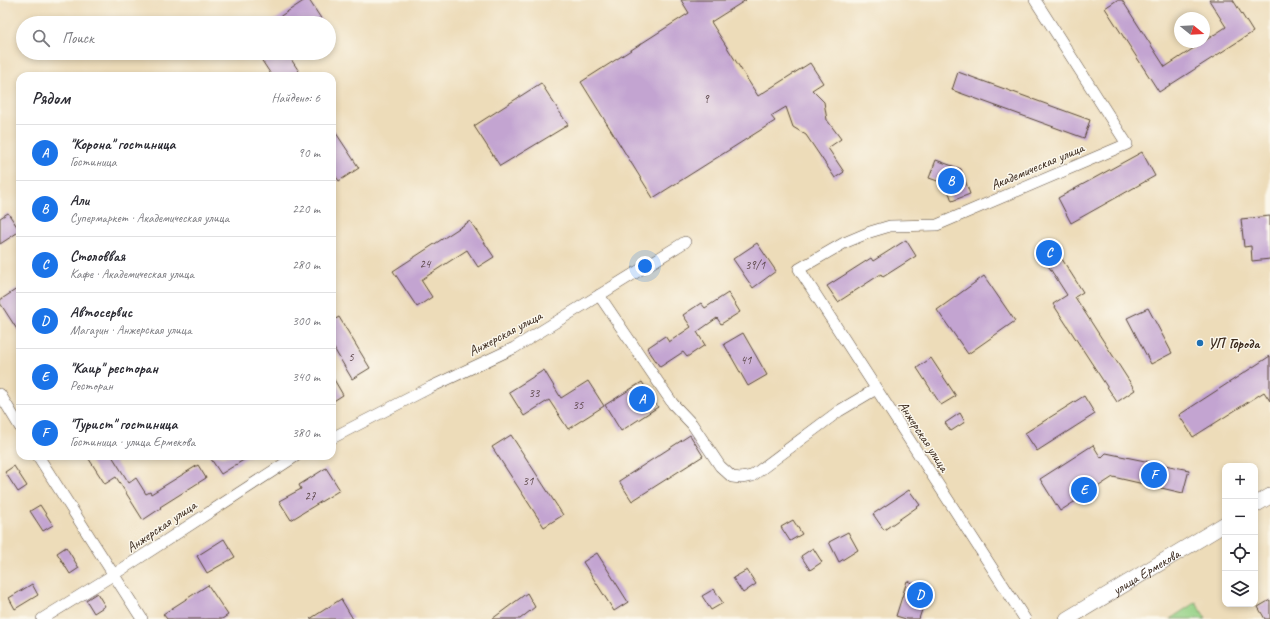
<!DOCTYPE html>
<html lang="ru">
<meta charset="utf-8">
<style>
:root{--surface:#fff;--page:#f7f7f7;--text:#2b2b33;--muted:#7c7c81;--line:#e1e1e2;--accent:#1a73e8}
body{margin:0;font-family:Caveat,sans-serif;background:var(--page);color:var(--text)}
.controls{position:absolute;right:12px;bottom:12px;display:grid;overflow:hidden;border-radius:8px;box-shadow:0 2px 6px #0003}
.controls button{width:36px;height:36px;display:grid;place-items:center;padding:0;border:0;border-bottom:1px solid var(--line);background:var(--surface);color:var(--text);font:20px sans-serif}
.compass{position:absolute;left:1174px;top:12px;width:36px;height:36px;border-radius:50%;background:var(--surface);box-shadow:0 2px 6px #0003;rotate:108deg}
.you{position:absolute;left:645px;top:266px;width:14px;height:14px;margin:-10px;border:3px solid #fff;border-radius:50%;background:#1a73e8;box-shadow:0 0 0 6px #1a73e833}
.badge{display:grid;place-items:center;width:26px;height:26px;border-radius:50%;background:var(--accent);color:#fff;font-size:13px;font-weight:700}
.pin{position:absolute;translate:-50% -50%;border:2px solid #fff;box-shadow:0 1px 4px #0006}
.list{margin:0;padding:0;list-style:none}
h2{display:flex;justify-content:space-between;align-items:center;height:52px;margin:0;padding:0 16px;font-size:17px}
h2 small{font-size:13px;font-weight:400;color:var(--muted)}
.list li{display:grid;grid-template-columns:26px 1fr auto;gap:12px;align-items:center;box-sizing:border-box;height:56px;padding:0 16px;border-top:1px solid var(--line)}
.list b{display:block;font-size:15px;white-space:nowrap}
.list p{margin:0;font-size:13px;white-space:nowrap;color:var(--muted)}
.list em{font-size:13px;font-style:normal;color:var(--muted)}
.icon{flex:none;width:22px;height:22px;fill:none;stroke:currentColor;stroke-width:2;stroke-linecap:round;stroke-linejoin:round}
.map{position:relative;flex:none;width:1270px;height:619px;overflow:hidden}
.search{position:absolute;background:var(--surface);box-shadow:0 2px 6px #0003;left:16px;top:16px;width:320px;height:44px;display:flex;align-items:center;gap:10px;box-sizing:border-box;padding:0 14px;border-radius:22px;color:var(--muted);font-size:15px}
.panel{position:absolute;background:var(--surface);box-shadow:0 2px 6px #0003;left:16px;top:72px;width:320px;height:388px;border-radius:12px}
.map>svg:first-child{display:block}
</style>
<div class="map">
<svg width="1270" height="619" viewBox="0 0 1270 619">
<rect width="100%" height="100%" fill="#fbf7ec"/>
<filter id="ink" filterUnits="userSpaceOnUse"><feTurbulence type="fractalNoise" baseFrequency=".025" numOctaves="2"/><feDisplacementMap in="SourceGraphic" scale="8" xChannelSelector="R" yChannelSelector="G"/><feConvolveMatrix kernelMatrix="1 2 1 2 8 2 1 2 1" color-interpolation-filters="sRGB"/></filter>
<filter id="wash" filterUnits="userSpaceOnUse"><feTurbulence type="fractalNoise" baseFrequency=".012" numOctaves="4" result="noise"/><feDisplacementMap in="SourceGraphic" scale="16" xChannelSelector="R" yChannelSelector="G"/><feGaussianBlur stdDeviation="0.9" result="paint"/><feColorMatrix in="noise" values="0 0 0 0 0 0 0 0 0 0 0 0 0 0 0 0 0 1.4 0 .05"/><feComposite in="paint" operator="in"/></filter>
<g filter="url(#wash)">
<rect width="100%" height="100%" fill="#eddcb9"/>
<!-- green -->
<path fill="#95d186" stroke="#687e52" d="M1196,602L1206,619H1170Z"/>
<g id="blocks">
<!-- building -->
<path fill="#c3a4d1" d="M305,0H309L324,23H270Z
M681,0H746L711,22L758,96L810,63L823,83L812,90L824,102L827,120L841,139L828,148L844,172L835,178L806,135L793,127L786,107L771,116L775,121L653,198L581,82L689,13Z
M1117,0H1122L1165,67L1226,27L1209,0H1233L1253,32L1159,92L1105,8Z
M257,53H287L302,76H272Z
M958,72L1090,120L1084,138L952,90Z
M541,83L568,125L500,166L474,126Z
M332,127L359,168L339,181L332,171Z
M1142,152L1155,176L1071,223L1058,198Z
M936,160L961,169L970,194L952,201L946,184L929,178Z
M8,213L20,231L0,244V218Z
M1270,216V259L1252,261L1251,246L1244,247L1241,219Z
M470,221L494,257L478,267L467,250L421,280L432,297L417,307L393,271Z
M906,240L916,256L883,277L881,274L838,302L827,286L871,258L873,261Z
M757,243L776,271L753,288L733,259Z
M1053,245L1083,292L1075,297L1135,390L1117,402L1053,304L1067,295L1040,253Z
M984,276L1015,321L968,354L937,310Z
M20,287V334L0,303V300Z
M728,293L740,312L721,324L717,318L697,332L705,345L687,357L683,352L660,367L647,348L665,336L669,342L691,327L683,315L701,303L705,308Z
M1148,308L1172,353L1151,364L1127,318Z
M339,317L370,368L352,379L332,345V321Z
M743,333L767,375L748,386L724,344Z
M1270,356V401L1264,392L1193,437L1179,415Z
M931,358L956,396L941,405L917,368Z
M544,370L561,398L588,381L604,406L568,429L549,400L524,416L509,392Z
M332,376L343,395L332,402Z
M642,382L658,407L621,431L605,405Z
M1084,396L1095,414L1037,451L1025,433Z
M960,413L965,422L951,431L945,423Z
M511,435L563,515L544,527L492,447Z
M690,435L703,456L632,501L619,481Z
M1093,445L1101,458L1106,453L1189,470L1183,493L1113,477L1060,511L1040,479Z
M87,456H112L129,483L136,478L146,494L150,492L151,494L198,465L206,478L160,507L161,508L143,520L116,477L105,484Z
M209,456H250L221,474Z
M14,466L27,486L18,492L5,472Z
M326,468L340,490L291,520L279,501L301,489L299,485Z
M909,490L920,505L884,530L873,514Z
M40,505L53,525L43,531L30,511Z
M793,520L802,534L790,541L781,527Z
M848,532L858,550L839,562L829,542Z
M224,539L235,557L207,573L197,556Z
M66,547L79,568L70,574L57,553Z
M813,548L822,562L810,570L801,556Z
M597,553L628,602L614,611L583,562Z
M747,570L756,584L743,593L733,578Z
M907,581L929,588L919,619H906L896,616Z
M32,584L38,595L15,609L9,598Z
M208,585L228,615L222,619H167L163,614Z
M714,589L723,603L711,610L702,596Z
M97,593L105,606L94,613L86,600Z
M527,593L535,607L520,619H492Z
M341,599L353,619H310Z
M1270,600V619H1265L1258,607Z"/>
</g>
</g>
<g filter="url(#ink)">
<use href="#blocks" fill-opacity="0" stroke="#564535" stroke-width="1"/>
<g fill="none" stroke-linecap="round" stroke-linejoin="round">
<defs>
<path id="minor" d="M599,295L673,404L692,424L720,466L732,477L741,478L752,476L839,411L876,389
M0,394L20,427
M332,438L431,387L514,348L685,242
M38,456L142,619
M42,619L113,575L296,456
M1025,619L799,269L844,243L870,232L890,226L937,225L1127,144L1035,0"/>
<g id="secondary">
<path d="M1255,505L1270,496"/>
<path id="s1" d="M1067,619L1225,524"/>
</g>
</defs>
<!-- minor casing -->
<use href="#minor" stroke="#564535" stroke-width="12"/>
<!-- secondary casing -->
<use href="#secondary" stroke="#564535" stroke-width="16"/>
<!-- minor -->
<use href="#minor" stroke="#fff" stroke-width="11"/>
<!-- secondary -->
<use href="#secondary" stroke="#fff" stroke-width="15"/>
</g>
</g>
<!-- markers -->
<circle fill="#1f6fb2" stroke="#fbf7ec" stroke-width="1.5" cx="1200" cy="343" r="4"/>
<g text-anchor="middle" stroke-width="3" stroke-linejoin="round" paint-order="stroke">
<!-- number labels -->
<g font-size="12" fill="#5d484b">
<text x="706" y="103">9</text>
<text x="425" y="268">24</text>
<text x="755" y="269">39/1</text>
<text x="351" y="361">5</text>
<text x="746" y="364">41</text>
<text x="534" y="397">33</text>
<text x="578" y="409">35</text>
<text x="528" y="485">31</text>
<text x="310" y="500">27</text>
</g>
<!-- street labels -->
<g font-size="14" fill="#3b2a1e" stroke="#fbf7ec">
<text transform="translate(1037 166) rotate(-23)" y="5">Академическая улица</text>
<text transform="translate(505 333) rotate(-28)" y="5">Анжерская улица</text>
<text transform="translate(924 436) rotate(57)" y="5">Анжерская улица</text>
<text transform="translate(161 526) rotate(-34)" y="5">Анжерская улица</text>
<text dy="5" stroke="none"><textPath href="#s1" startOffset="92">улица Ермекова</textPath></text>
</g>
<!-- poi labels -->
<g font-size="14" font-weight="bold" fill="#3b2a1e" stroke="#fbf7ec" text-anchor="start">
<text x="1208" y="348">УП Города</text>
</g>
</g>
</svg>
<div class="controls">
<button>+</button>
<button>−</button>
<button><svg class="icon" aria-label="locate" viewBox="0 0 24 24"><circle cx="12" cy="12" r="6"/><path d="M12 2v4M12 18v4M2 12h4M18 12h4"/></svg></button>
<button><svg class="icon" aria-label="layers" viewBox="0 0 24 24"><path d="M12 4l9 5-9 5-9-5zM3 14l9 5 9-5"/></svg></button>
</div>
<svg class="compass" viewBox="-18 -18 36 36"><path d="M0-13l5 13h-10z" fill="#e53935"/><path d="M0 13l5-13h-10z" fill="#7c7c81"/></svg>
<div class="you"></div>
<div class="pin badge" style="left:642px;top:399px">A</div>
<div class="pin badge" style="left:951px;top:181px">B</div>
<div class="pin badge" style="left:1049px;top:253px">C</div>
<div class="pin badge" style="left:920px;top:595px">D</div>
<div class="pin badge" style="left:1084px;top:490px">E</div>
<div class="pin badge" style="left:1154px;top:475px">F</div>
<div class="search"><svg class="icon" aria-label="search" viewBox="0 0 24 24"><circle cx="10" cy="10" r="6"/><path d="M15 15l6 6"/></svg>Поиск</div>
<section class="panel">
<h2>Рядом<small>Найдено: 6</small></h2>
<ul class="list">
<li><span class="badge">A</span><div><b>&quot;Корона&quot; гостиница</b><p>Гостиница</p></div><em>90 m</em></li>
<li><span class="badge">B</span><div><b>Али</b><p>Супермаркет · Академическая улица</p></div><em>220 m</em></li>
<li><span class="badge">C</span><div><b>Столоввая</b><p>Кафе · Академическая улица</p></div><em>280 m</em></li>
<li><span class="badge">D</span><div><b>Автосервис</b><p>Магазин · Анжерская улица</p></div><em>300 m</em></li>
<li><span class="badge">E</span><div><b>&quot;Каир&quot; ресторан</b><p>Ресторан</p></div><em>340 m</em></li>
<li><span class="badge">F</span><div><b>&quot;Турист&quot; гостиница</b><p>Гостиница · улица Ермекова</p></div><em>380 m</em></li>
</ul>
</section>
</div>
